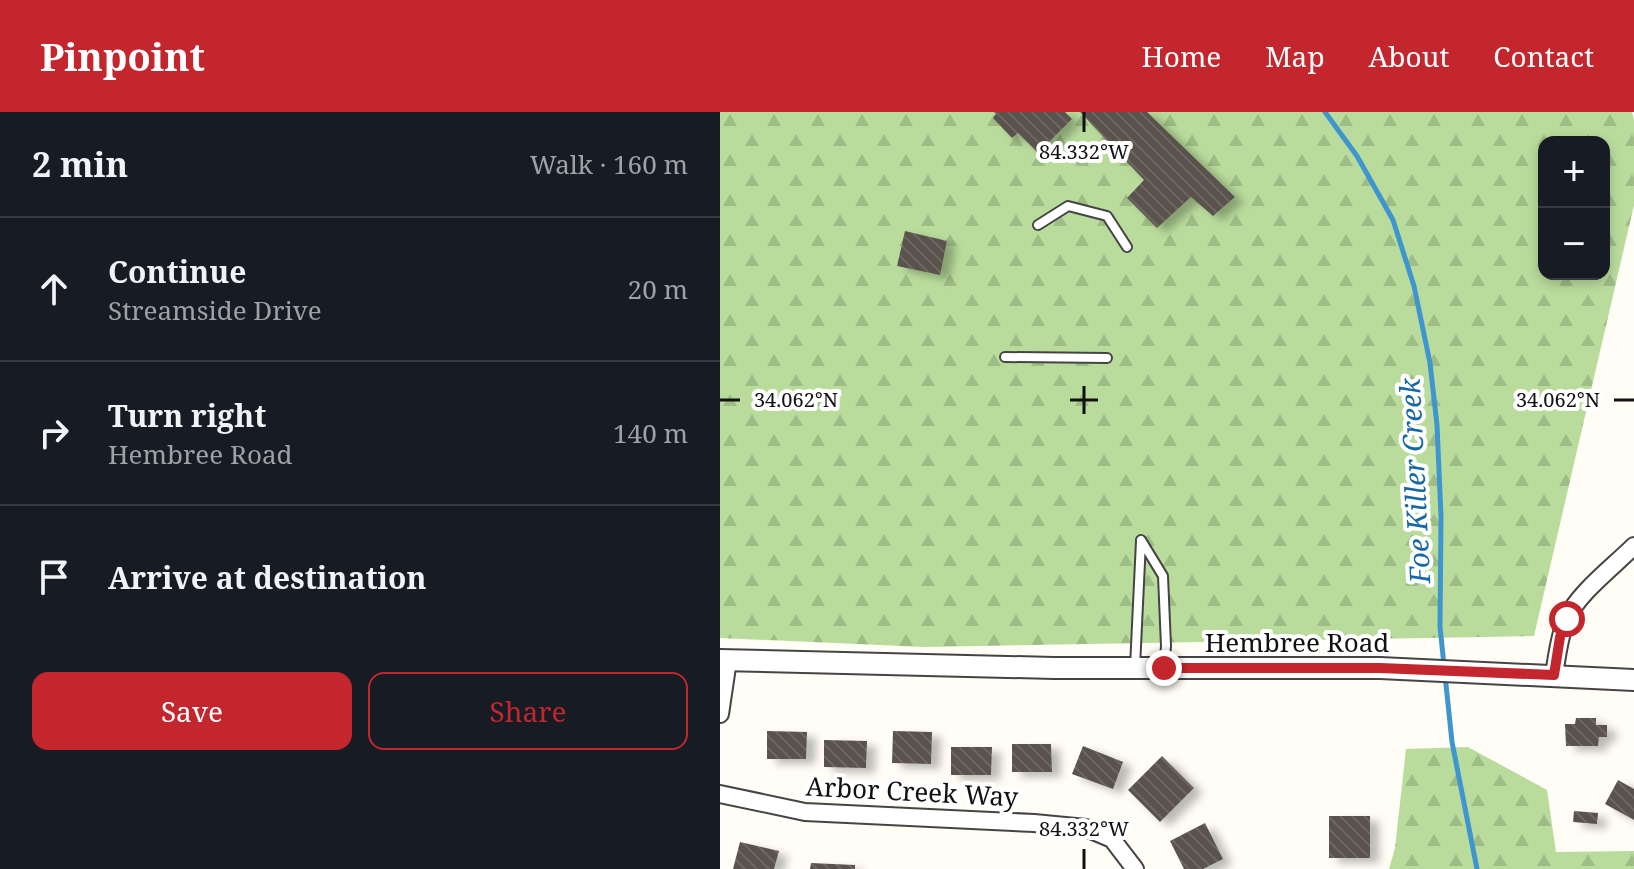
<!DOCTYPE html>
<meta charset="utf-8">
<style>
:root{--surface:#171b24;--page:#20242c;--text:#f1f3f6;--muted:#9ea1a6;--line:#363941;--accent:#c4262e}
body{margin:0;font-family:"Noto Serif",serif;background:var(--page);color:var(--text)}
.controls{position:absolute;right:24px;top:24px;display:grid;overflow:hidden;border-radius:16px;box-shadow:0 4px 12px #0003}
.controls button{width:72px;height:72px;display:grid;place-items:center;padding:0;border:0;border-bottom:2px solid var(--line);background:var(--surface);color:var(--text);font:40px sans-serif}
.stop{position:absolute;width:24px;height:24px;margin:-18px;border:6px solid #c4262e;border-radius:50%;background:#fff}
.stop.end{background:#c4262e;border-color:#fff;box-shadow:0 2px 8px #0008}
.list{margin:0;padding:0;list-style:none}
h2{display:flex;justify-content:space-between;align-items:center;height:104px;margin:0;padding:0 32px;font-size:34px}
h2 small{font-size:26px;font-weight:400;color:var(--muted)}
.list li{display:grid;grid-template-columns:52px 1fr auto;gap:24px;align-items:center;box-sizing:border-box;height:144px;padding:0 32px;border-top:2px solid var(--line)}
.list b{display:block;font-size:30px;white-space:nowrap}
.list p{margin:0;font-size:26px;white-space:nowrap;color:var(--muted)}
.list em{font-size:26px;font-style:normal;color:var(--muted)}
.actions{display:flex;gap:16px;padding:24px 32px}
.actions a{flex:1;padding:18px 0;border:2px solid var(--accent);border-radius:16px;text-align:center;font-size:28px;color:var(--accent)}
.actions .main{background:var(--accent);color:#fff}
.icon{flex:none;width:44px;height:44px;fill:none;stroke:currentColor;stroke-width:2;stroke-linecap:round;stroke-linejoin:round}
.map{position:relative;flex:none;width:914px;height:757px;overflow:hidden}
header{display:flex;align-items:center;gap:48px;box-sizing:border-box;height:112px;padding:0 40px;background:var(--accent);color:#fff}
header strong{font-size:38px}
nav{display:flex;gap:44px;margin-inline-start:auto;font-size:28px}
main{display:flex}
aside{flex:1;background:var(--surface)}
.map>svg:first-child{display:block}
</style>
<header>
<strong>Pinpoint</strong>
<nav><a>Home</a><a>Map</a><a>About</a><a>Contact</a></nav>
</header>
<main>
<aside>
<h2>2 min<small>Walk · 160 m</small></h2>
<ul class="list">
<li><svg class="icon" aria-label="ahead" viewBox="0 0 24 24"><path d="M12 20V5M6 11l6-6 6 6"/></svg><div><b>Continue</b><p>Streamside Drive</p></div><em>20 m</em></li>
<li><svg class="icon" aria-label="right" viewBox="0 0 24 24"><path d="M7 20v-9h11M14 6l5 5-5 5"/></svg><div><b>Turn right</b><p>Hembree Road</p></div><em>140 m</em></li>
<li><svg class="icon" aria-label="arrive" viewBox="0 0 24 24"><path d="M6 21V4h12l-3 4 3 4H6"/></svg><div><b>Arrive at destination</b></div></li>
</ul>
<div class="actions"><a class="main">Save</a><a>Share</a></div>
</aside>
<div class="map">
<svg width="914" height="757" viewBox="0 0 914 757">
<defs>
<pattern id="forest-firs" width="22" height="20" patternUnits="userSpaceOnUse" patternTransform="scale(2)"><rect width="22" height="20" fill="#b9dc9c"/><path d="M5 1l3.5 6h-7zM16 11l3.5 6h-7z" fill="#9ebc85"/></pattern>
<pattern id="building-back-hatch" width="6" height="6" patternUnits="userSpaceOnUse" patternTransform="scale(2)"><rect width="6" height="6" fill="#5a524d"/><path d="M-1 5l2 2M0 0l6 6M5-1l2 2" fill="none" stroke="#6d6662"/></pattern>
<filter id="shadow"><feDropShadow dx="9" dy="5" stdDeviation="4" flood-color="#0004"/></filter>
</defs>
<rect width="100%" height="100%" fill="#fffdf5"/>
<!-- forest -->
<path fill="url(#forest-firs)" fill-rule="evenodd" d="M0,0H912L914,8V93L814,524L204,535L0,526ZM824,30H884V162H824Z
M748,635L827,678L836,740L914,739V757H669L675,736L686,637Z"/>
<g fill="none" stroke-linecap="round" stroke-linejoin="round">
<!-- stream -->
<path stroke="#3f96cf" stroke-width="5" d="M605,0L637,44L673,108L694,174L710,251L717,313L721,404L720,515L724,553
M725,563L732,630L757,757"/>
</g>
<!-- building -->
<path fill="url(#building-back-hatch)" filter="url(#shadow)" d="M274,0H345L352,7L318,41L298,21L292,26L273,6L276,2Z
M360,0H427L515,85L493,104L471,85L437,116L407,86L424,68Z
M185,119L227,129L220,163L177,154Z
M856,606H876V613H887V625H879L878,634H846L845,612H855Z
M47,619L87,620L86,647H47Z
M173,619L212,620L211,652L172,651Z
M104,628L147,629L146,656L104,655Z
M292,632H331L332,660H292Z
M363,634L403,650L393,677L352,662Z
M231,635H272L271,663H231Z
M442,644L474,676L440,710L408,678Z
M898,668L914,677V708L885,692Z
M854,699L878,701L877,712L853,710Z
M609,704H650V746H609Z
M485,711L503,747L483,757H464L450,729Z
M20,730L59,739L54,757H13Z
M91,751L135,753V757H90Z"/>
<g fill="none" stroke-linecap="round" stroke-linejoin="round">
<defs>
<path id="service" d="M318,113L348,94L387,104L407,135
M285,245L387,246
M421,428L443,464L446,534L444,556
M415,555L421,429"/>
<path id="minor" d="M834,563C837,545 839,525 846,508C857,482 894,454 914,434
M0,602L8,548
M0,682L85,700L314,711L366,716L392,727L415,757"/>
<path id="tertiary" d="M0,548L334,556H660L914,568"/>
</defs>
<!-- service casing -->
<use href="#service" stroke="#444" stroke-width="12"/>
<!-- minor casing -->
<use href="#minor" stroke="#444" stroke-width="20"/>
<!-- tertiary casing -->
<use href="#tertiary" stroke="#444" stroke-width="24"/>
<!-- service -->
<use href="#service" stroke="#fff" stroke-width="8"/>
<!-- minor -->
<use href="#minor" stroke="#fff" stroke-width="16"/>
<!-- tertiary -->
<use href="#tertiary" stroke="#fff" stroke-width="20"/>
</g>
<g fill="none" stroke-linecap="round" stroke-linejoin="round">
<!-- route -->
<path stroke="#c4262e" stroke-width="10" d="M444,556H660L834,563L840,525L847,507"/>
</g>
<!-- ticks -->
<path fill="none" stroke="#111" stroke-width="3" d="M364,0V20M364,274V302M0,288H20M350,288H378M894,288H914M364,737V757"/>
<g text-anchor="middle" stroke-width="8" stroke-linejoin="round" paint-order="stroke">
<!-- street labels -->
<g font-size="26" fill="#111" stroke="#fff">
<text x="577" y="540">Hembree Road</text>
<text transform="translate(192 680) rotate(3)" y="9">Arbor Creek Way</text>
</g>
<!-- water labels -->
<g font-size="28" font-style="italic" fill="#1768a6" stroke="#fff">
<text transform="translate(695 369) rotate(-93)" y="10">Foe Killer Creek</text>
</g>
</g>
<g font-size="20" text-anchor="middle" fill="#111" stroke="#fff" stroke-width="8" stroke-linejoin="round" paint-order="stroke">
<text x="364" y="47">84.332°W</text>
<text x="76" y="295">34.062°N</text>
<text x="838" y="295">34.062°N</text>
<text x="364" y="724">84.332°W</text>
</g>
</svg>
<div class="controls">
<button>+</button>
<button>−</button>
</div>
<div class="stop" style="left:847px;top:507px"></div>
<div class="stop end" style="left:444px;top:556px"></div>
</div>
</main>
